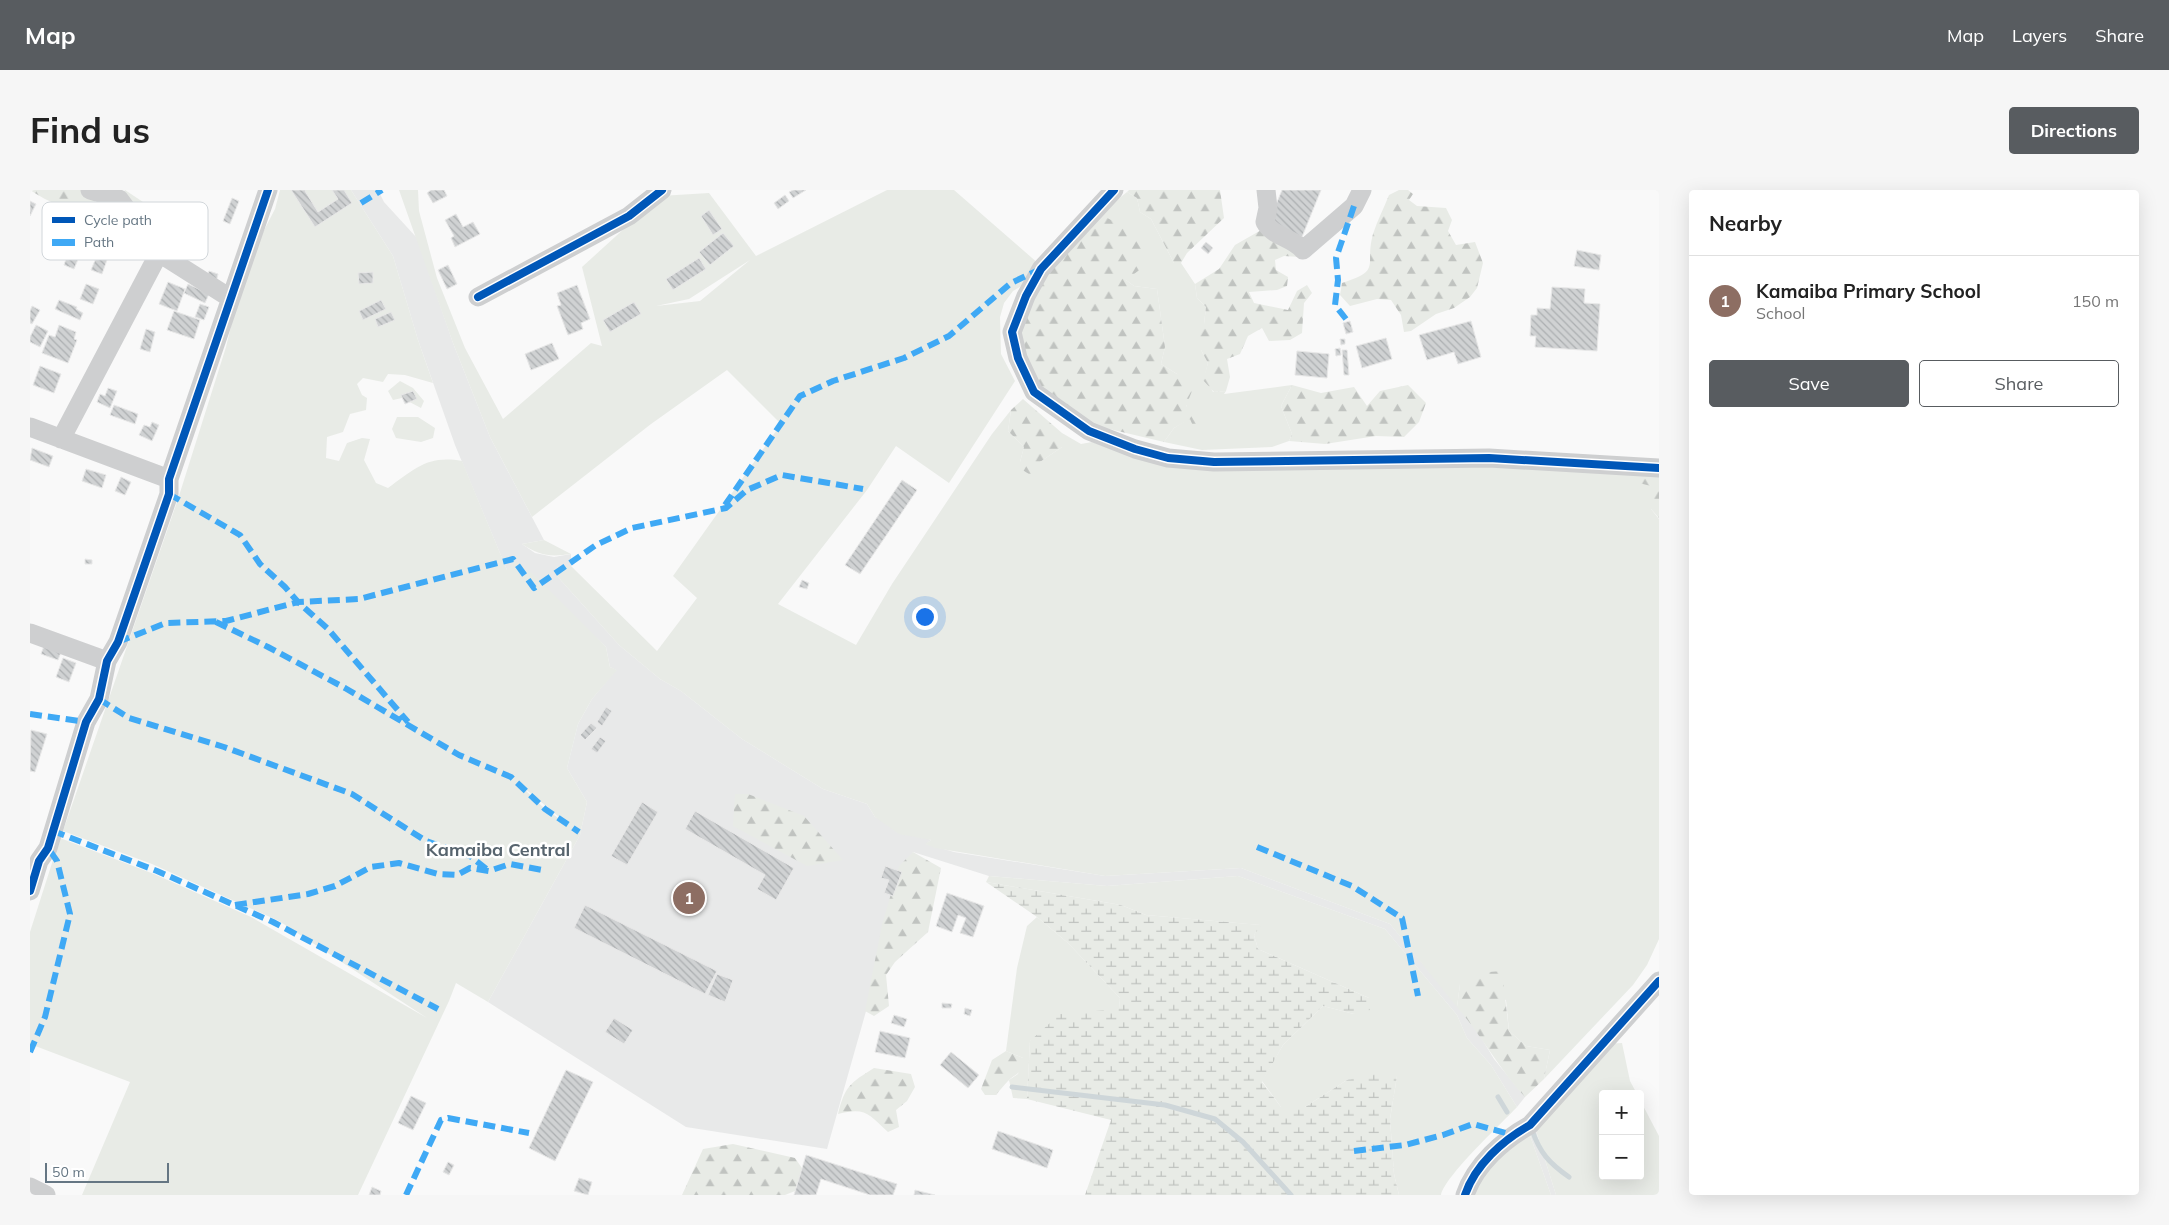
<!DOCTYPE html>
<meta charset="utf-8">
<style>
:root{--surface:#fff;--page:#f6f6f6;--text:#222;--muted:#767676;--line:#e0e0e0;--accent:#585c60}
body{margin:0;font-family:Mulish,sans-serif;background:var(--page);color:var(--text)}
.controls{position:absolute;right:15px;bottom:15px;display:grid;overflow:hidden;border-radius:5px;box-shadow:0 5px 20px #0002}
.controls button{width:45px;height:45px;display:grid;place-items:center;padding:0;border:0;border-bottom:1px solid var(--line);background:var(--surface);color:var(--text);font:25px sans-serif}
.scale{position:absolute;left:15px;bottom:12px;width:124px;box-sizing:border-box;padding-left:5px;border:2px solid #657683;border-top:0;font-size:14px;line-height:18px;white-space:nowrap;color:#657683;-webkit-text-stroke:4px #fff;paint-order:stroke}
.you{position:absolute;left:894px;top:426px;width:18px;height:18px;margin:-12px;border:4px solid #fff;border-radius:50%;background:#1a73e8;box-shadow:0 0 0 8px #1a73e833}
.badge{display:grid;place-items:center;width:32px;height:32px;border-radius:50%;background:var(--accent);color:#fff;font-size:16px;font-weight:700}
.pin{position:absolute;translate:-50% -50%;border:2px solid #fff;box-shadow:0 1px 5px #0006}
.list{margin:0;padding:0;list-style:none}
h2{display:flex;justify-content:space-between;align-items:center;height:65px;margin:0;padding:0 20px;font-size:21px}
h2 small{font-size:16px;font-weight:400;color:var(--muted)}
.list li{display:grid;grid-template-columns:32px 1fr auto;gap:15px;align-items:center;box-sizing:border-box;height:90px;padding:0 20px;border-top:1px solid var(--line)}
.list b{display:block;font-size:19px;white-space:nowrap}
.list p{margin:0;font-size:16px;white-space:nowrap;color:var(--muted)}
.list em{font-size:16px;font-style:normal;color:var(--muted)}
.actions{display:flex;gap:10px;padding:15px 20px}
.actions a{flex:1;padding:11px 0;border:1px solid var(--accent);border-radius:5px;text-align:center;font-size:18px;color:var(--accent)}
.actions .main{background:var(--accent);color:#fff}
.map{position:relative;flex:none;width:1629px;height:1005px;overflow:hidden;border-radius:5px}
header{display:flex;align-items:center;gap:30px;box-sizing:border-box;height:70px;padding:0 25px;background:var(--accent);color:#fff}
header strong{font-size:24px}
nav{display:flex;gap:28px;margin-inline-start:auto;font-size:18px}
.intro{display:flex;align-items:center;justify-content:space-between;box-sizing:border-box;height:120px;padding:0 30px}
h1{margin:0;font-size:35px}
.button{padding:12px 22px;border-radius:5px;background:var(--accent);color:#fff;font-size:18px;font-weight:700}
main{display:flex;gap:30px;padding:0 30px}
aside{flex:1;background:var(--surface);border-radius:5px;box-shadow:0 5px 20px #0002}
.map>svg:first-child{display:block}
</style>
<header>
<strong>Map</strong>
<nav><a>Map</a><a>Layers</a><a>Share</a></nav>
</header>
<div class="intro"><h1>Find us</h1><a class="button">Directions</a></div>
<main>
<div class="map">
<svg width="1629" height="1005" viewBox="0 0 1629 1005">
<defs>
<pattern id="forest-firs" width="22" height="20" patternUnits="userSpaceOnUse" patternTransform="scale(1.25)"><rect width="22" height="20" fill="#e8ebe6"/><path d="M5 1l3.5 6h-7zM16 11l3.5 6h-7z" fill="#c0c3c0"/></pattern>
<pattern id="wetland-marsh" width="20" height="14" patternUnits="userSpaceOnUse" patternTransform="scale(1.25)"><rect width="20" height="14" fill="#e8ebe6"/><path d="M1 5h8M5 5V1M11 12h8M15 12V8" fill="none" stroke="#c0c3c0"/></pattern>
<pattern id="building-back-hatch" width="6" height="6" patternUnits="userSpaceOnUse" patternTransform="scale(1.25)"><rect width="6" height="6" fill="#d0d2d3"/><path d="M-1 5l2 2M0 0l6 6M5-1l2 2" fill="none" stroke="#acafb1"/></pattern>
</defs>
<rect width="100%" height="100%" fill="#f9f9f9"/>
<!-- built -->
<path fill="#e8e9e9" d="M321,0H348L354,12L387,48L423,153L460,247L514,350L492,354L505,363L524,367L541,364V376H528L527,386L589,455L630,489L651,501L712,549L793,599L837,614L845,627L901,650L896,654L924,662L1075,686L1211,678L1360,734L1444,836L1464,869L1495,907L1487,917L1461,875L1437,848L1427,825L1355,739L1208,686L1077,696L959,686L883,662L876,680L797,959L656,937L458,812L550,645L557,612L537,578L548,534L562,509L586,480L580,477L576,457L548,431L477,380L425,255L388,150L363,66Z
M1504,921L1507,944L1526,1005H1521L1496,934Z"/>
<!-- green -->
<path fill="#e8ebe6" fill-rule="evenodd" d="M95,0L119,16L114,43L87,13Z
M250,0H321L363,66L388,150L403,193L375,185L358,184L353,192L333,188L327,194L332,205L337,208L336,220L320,224L313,242L297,247L296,268L309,271L317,253L332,248L340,249L334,270L346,293L358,298C385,279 397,265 432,271L477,380L485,371L504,385L576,457L580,477L587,480L562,509L548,534L537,578L557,612L550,645L458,812L426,793L419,811L328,1005H52L100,892L0,854V742L30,648L124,684L221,727L397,828L249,731L122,674L33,641L148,309L196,157L205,120L230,48L245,19ZM492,597H493L540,636L515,619Z
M369,0H388L389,21L407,88L435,158L473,229L561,153L572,156L552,77L630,6L679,3L726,66L857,0H924L1017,81L983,101L974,113L970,127L971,164L985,191L919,293L866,256L837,300L748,414L826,455L862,394L962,244L981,220L978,241L994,257L990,272H1010L1032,257V243L1051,254L1062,252L1104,267L1605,276L1621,296V319L1629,329V749L1617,775L1603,795L1514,889L1520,860L1496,856L1479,841L1476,810L1430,794L1427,817L1360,734L1211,678L1075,686L905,658L895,654L901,650L869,644L845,627L837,614L793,599L712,549L651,501L630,489L589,455L527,386L528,376H541L627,461L667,408L643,386L751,234L697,180L621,234L502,327L460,247L423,153ZM720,70L670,111L626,116L659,109Z
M1097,2L1107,8L1110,22L1121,29L1144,73H1151L1165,94L1167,108L1176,117L1171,160L1178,173L1175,185L1183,202L1196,201L1194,204L1262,195L1251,216L1262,244L1259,251L1242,257L1172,260L1134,252L1144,238L1160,228L1147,184L1131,174L1135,157L1127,99L1104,96L1096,90L1065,28Z
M370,191L383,198L394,211L391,218L372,208L363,210L358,201Z
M367,227H388L405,238L403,248L391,252L366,248L362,239Z
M514,350L541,364C520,367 510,366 492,354Z
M959,686L1077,696L1208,686L1355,739L1427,825L1437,848L1461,875L1487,917C1471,934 1415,986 1411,1005H1369L1364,984L1360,929L1367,886L1317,890L1275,917H1251L1232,891L1253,855L1293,816L1324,824L1339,808L1228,759L1224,745L1230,735L1116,725L1091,715L956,692Z
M1007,727L1038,753L1090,808L1089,819L1000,851L997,909L983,908L979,890L988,884L993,868L976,861L987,778L997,736Z
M1592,853L1600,891L1607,904H1573V986H1610V910L1629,946V1005H1526L1507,944L1504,921L1574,854Z
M1496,934L1521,1005H1428Z"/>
<!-- forest -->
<path fill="url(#forest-firs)" d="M0,0H51L67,13L62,24C39,20 19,13 0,0Z
M1099,0H1190L1194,28L1157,63L1151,73H1144L1121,29L1110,22L1107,8L1097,2Z
M1369,0H1378L1383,4L1379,10L1387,16L1416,18L1422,30L1418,41L1426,55L1445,52L1453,73L1447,98L1440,107L1424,118L1406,124L1381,141L1374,142L1371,125L1361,110L1347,109L1320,116L1310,105L1312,93C1353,80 1334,76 1343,44C1347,31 1354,18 1359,5Z
M1065,28H1077L1105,41L1116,58L1112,78L1096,90L1104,96L1127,99L1135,157L1131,174L1147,184L1162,201L1156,216L1177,226L1176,238H1164L1160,229L1144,238L1134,252L1054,233L1002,192L987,133L1012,91Z
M1233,39L1270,67L1254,66L1245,70L1246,80L1258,87L1257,96L1247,100L1219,102L1224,113L1258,120L1267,101L1277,95L1282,103L1274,113L1272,143L1260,150L1239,151L1232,138L1218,146L1210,164L1197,169L1200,187L1196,201L1184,202L1173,190L1178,173L1171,160L1163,138L1174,134L1176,117L1167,108L1165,94L1189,79L1205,55Z
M1262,195L1291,203L1324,197L1337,216L1350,201L1378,195L1396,213L1389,232L1374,247L1346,246L1295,254L1259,251L1262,244L1251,216Z
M993,209L1032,243V257L1010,272L1002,286L991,279L990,272L994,257L978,241L981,220Z
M1629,279V328L1621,319V296L1605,292L1602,283Z
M705,604H718L774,626L813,670L777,676L703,636Z
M883,662L911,678L898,742L865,772L856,785L859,816L844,826L835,821L852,735L869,676Z
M1472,781L1479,841L1496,856L1520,860L1514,889L1495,907C1469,879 1452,846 1427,817L1430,794L1447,783Z
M976,861L993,868C993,885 988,881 978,891C974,895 970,900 966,905H955L951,899L962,870Z
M844,878L881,884L885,897L877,911L866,920L869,937L858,942C838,924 836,917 808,924C815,896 820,893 844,878Z
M703,954L765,968L776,984L770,999L755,1005H652L673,959Z"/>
<!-- wetland -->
<path fill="url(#wetland-marsh)" d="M956,692L1091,715L1116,725L1231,735L1224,745L1228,759L1339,808L1340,820L1324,824L1293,816L1253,855L1232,892L1251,917H1275L1317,890L1354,882L1367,886L1360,929L1364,984L1369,1005H1055L1081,930L997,909L1000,851L1030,824L1089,819L1090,808L1038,753L1007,727Z"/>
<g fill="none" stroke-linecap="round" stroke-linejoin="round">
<!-- stream -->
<path stroke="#ced6d9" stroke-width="5" d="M982,897L1135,915L1185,929L1213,952L1261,1005
M1468,907L1477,922
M1502,940C1510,963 1519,973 1539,987"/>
</g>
<!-- building -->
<path fill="url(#building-back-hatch)" stroke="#e8e8e8" d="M261,0H276L275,1L288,22L308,9L302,0H314L322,13L285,37Z
M401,0H414L417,6L403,13L397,3Z
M763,0H776L763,8L759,2Z
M1252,0H1291L1272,47L1238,34Z
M755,5L759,11L748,19L744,13Z
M202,8L209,11L200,34L193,31Z
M0,11L6,14L0,26Z
M679,20L692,39L683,45L671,26Z
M426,24L433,37L443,32L450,44L425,57L421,48L424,46L415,30Z
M693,43L704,56L680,75L669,62Z
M1176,52L1183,58L1178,64L1171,58Z
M1547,60L1571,65L1569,80L1544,76Z
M38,63L49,67L44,79L34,75Z
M68,63L78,67L72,84L61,80Z
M669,68L676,79L643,100L636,89Z
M418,75L427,94L417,99L408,80Z
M179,81L188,84L186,92L176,89Z
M343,82V93L329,94L328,83Z
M138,92L155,99L147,121L129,114Z
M56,94L69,99L63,114L50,109Z
M158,94L179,104L175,113L154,103Z
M547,95L560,129L551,133L553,139L538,145L527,116L531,115L527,103Z
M1522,97L1555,99L1554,113L1570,114L1567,161L1505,157L1506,146H1500L1501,125H1507V118L1520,119Z
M29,110L47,117L46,119L53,123L50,130L25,119Z
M351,110L356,119L333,130L329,121Z
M604,112L611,124L580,142L573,130Z
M170,114L179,117L174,130L165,127Z
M2,116L10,120L2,134L0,133V121Z
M144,121L170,130L164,149L137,140Z
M361,122L365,130L348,137L345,129Z
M1320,131L1323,142L1316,144L1313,133Z
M1441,131L1451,167L1428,174L1424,162L1397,170L1389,145Z
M6,135L18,141L10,157L0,152V147Z
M29,135L46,142L44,149L47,150L38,173L12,163L19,145L25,147Z
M116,139L125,142L120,162L110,159Z
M1356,148L1362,169L1332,178L1326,156Z
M1310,149H1315V154L1311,155Z
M522,153L529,169L501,180L495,164Z
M1310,158L1311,165L1306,166L1305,159Z
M1312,160H1317L1319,185H1314Z
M1267,161L1299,164L1297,188L1265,185Z
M10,176L31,184L24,203L3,195Z
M78,198L87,201L80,218L67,212L70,204L75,206Z
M383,201L387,209L375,214L371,205Z
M84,215L108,224L105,234L80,225Z
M122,232L129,235L122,251L109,245L114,235L120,237Z
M2,258L23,266L19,277L0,270Z
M56,279L76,285L72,298L52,291Z
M91,287L101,292L95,305L85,301Z
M872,290L887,300L830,384L815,375Z
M55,369L62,370V374H55Z
M772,390L779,393L777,399L769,397Z
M14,456L31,462L28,470L11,464Z
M33,468L46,473L39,492L26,487Z
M576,517L582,521L572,536L567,532Z
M561,533L567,538L555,550L550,545Z
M1,540L17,544L5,582L0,581Z
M570,547L576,551L567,563L561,559Z
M612,612L628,622L597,675L581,666Z
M665,621L764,678L746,710L727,699L735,685L655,639Z
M855,676L872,682L863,706L854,703L859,690L851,688Z
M917,703L954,716L943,747L930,743L936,728L928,725L922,742L906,736Z
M555,715L687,781L675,804L544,738Z
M687,784L703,790L695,812L678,805Z
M912,813L922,814L921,818H912Z
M935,818L942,820L940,826L934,824Z
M864,825L877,829L874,837L861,833Z
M584,828L603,840L594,854L575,842Z
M850,841L880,848L875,868L845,862Z
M921,862L949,885L938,898L910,875Z
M536,880L563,892L525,971L499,958Z
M381,906L396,913L383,940L368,933Z
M968,941L1023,960L1017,978L962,959Z
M776,965L867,994L863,1005H840L791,989L786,1005H764Z
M418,972L424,975L419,985L413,982Z
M549,988L562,992L558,1005L544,1001Z
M342,997L351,1001L350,1005H339Z
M885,1000L905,1005H884Z"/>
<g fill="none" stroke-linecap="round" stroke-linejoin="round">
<!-- minor -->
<path stroke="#cecfd0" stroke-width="19" d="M60,0L89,9L129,63L200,108
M1084,0L1011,79L996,106L982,142L988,168L1004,202L1059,241L1105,259L1138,268L1184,272L1459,268L1629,278
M1236,0L1238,18L1235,32C1243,47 1262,47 1273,60L1324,16L1332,0
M448,107L599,26L632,0
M0,237L139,289
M31,249L129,63
M0,443L77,471
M0,701L9,671L18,658L56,532L69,509L77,471L88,452L139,304V289L238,0
M0,997L16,1005
M1435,1005C1445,975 1473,950 1500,935L1629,791"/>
<!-- quiet -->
<path stroke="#3fa9f5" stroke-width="6" stroke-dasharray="12 6" stroke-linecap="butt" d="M331,13L352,0
M1316,129L1305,115L1308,90L1306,68L1324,16
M139,304L210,345L230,374L255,397L268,412L298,439L378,532
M695,315L770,206L803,191L874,168L919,146L981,93L1011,79
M186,432L238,457L315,498L429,565L481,587L515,619L549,642
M88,452L136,433L196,431L268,412L329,409L483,369L504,398L566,355L602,338L696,318L717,300L752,285L833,299
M69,509L99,528L194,557L322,604L396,651L440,666L459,681
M0,524L56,532
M23,641L127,681L243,732L408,819
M1227,657L1322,696L1372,728L1388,806
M205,715L278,704L305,696L341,677L369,673L408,684L427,685L440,678L459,681L480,674L512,680
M0,862L15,827L40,724L27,671L18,658
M1324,961L1375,955L1413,945L1443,934L1483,945
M376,1005L411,930L418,928L499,943"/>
<defs>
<path id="cycleway" d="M1084,0L1011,79L996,106L982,142L988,168L1004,202L1059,241L1105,259L1138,268L1184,272L1459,268L1629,278
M448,107L599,26L632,0
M0,701L9,671L18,658L56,532L69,509L77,471L88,452L139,304V289L238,0
M1435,1005C1445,975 1473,950 1500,935L1629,791"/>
</defs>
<!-- cycleway casing -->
<use href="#cycleway" stroke="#fff" stroke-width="11"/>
<!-- cycleway -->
<use href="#cycleway" stroke="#0057b8" stroke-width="8"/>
</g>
<g text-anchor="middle" stroke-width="5" stroke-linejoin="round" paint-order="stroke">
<!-- quarter labels -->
<g font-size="18" font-weight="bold" fill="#57646e" stroke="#fff">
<text x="468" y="666">Kamaiba Central</text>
</g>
</g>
<!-- legend -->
<rect x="12" y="12" width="166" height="58" rx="8" fill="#fff" stroke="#d1d6da" stroke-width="1"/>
<rect x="22" y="27" width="23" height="6" fill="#0057b8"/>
<rect x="22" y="49" width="23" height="7" fill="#3fa9f5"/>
<g font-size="14" fill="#657683">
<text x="54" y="35">Cycle path</text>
<text x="54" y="57">Path</text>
</g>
</svg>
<div class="controls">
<button>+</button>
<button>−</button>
</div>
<div class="scale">50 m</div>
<div class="you"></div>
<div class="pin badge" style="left:659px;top:708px;background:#8d6e63">1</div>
</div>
<aside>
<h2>Nearby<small></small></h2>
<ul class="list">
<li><span class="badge" style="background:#8d6e63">1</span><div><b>Kamaiba Primary School</b><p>School</p></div><em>150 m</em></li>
</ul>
<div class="actions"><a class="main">Save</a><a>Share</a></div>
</aside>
</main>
